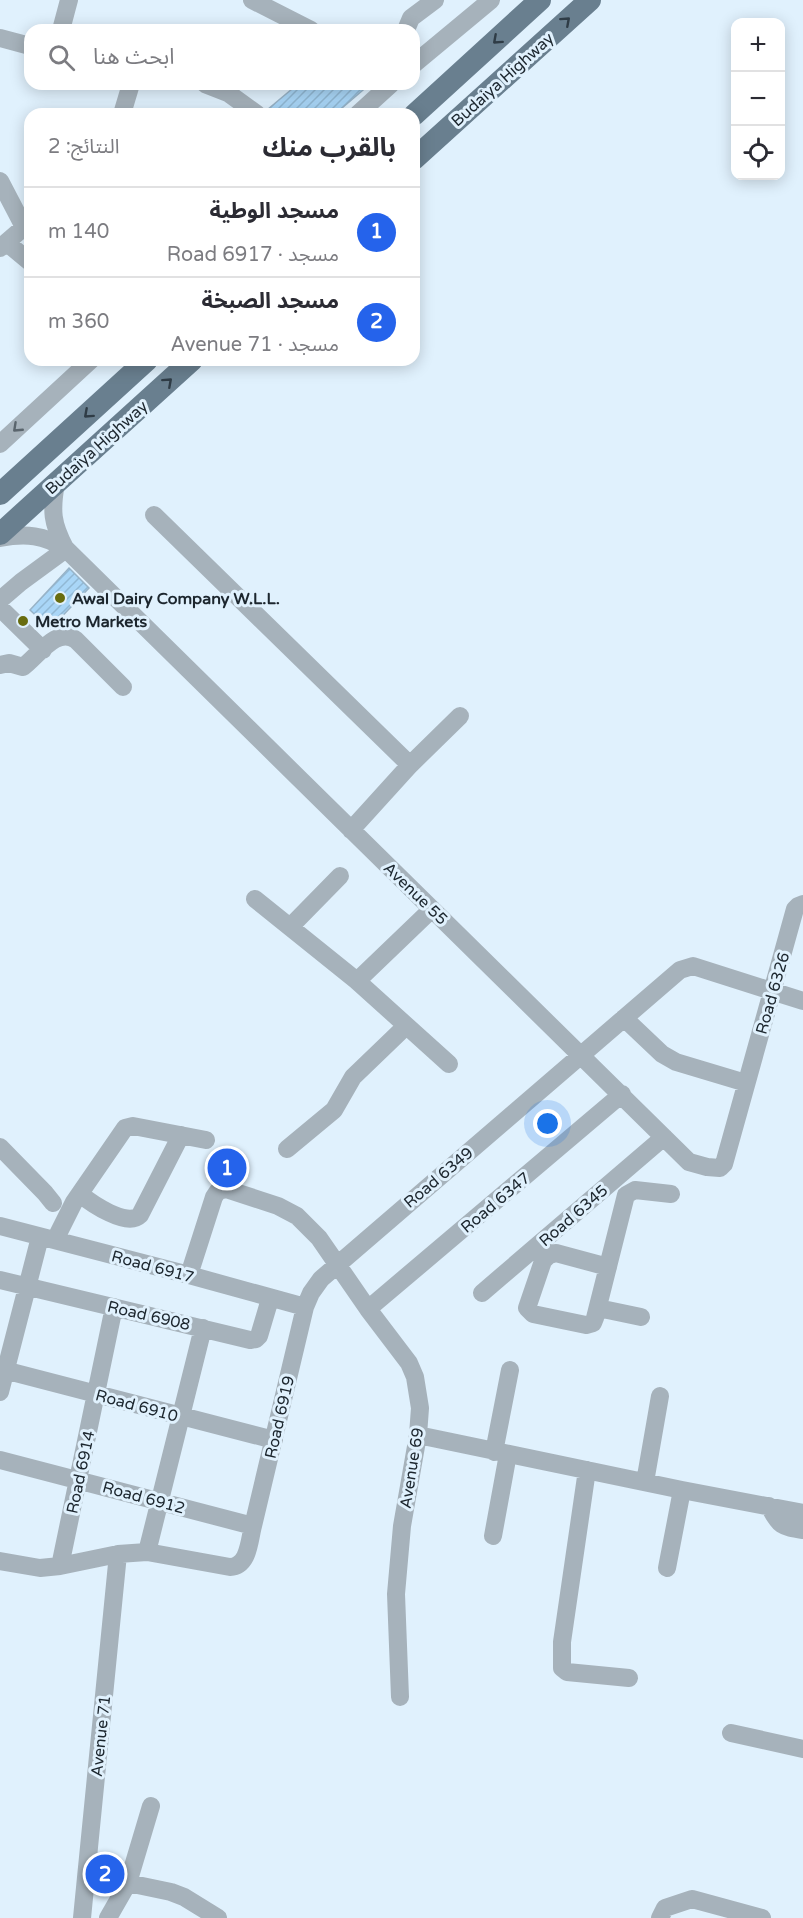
<!DOCTYPE html>
<html lang="ar">
<meta charset="utf-8">
<style>
:root{--surface:#fff;--page:#f2f2f3;--text:#2b2b33;--muted:#7c7c81;--line:#e1e1e2;--accent:#2563eb}
body{margin:0;font-family:"Varela Round","Noto Sans Arabic",sans-serif;background:var(--page);color:var(--text);direction:rtl}
.controls{position:absolute;right:18px;top:18px;display:grid;overflow:hidden;border-radius:12px;box-shadow:0 3px 15px #0003}
.controls button{width:54px;height:54px;display:grid;place-items:center;padding:0;border:0;border-bottom:2px solid var(--line);background:var(--surface);color:var(--text);font:30px sans-serif}
.you{position:absolute;left:548px;top:1124px;width:21px;height:21px;margin:-15px;border:4px solid #fff;border-radius:50%;background:#1a73e8;box-shadow:0 0 0 9px #1a73e833}
.badge{display:grid;place-items:center;width:39px;height:39px;border-radius:50%;background:var(--accent);color:#fff;font-size:20px;font-weight:700}
.pin{position:absolute;translate:-50% -50%;border:3px solid #fff;box-shadow:0 2px 6px #0006}
.list{margin:0;padding:0;list-style:none}
h2{display:flex;justify-content:space-between;align-items:center;height:78px;margin:0;padding:0 24px;font-size:26px}
h2 small{font-size:20px;font-weight:400;color:var(--muted)}
.list li{display:grid;grid-template-columns:39px 1fr auto;gap:18px;align-items:center;box-sizing:border-box;height:90px;padding:0 24px;border-top:2px solid var(--line)}
.list b{display:block;font-size:22px;white-space:nowrap}
.list p{margin:0;font-size:20px;white-space:nowrap;color:var(--muted)}
.list em{font-size:20px;font-style:normal;color:var(--muted)}
.icon{flex:none;width:33px;height:33px;fill:none;stroke:currentColor;stroke-width:2;stroke-linecap:round;stroke-linejoin:round}
.map{position:relative;flex:none;width:803px;height:1918px;overflow:hidden;direction:ltr}
.search{position:absolute;background:var(--surface);box-shadow:0 3px 15px #0003;left:24px;top:24px;width:396px;height:66px;display:flex;align-items:center;gap:15px;box-sizing:border-box;padding:0 21px;border-radius:18px;color:var(--muted);font-size:22px}
.panel{position:absolute;background:var(--surface);box-shadow:0 3px 15px #0003;left:24px;top:108px;width:396px;height:258px;border-radius:18px;direction:rtl}
.map>svg:first-child{display:block}
</style>
<div class="map">
<svg width="803" height="1918" viewBox="0 0 803 1918">
<defs>
<pattern id="building-hatch" width="6" height="6" patternUnits="userSpaceOnUse" patternTransform="scale(1.5)"><rect width="6" height="6" fill="#a9d6f7"/><path d="M-1 1l2-2M0 6l6-6M5 7l2-2" fill="none" stroke="#91b8d4"/></pattern>
</defs>
<rect width="100%" height="100%" fill="#e0f1fd"/>
<!-- building -->
<path fill="url(#building-hatch)" stroke="#98b3c7" stroke-width="1.5" d="M298,84H370L335,114H268L267,110Z
M69,568L89,588L50,629L30,610Z"/>
<g fill="none" stroke-linecap="round" stroke-linejoin="round">
<!-- minor -->
<path stroke="#a6b2bb" stroke-width="18" d="M252,0L311,30
M61,30L69,0
M406,30L411,18L435,0
M0,38L30,46
M414,64L491,0
M205,84L228,93L257,114
M122,114L131,84
M358,114L391,84
M0,181L24,227
M7,243L30,262
M0,248L30,222
M0,444L91,360
M56,483C51,511 52,523 65,548
M154,515L410,765
M0,538C26,533 44,535 66,549L689,1162L707,1167L720,1168L724,1164L795,909L798,906L803,904
M0,600L21,582L66,549
M0,608L43,650
M0,665L9,663L23,667C38,656 57,626 76,640L123,687
M351,830L410,765L460,716
M255,899L357,981L449,1064
M290,927L340,876
M357,981L432,909
M624,1018L662,1054L676,1062L746,1083
M0,1147L45,1193L53,1203
M287,1149L334,1110L353,1077L406,1026
M80,1194C91,1203 127,1228 140,1215L181,1135
M0,1226L189,1275L305,1307
M55,1240L74,1202L125,1128L133,1126L206,1140
M608,1267L556,1253L549,1255L543,1261L527,1308L533,1314L586,1325L593,1323L595,1318L626,1195L635,1190L671,1194
M189,1275L214,1197L218,1191L226,1189L278,1206L297,1216L319,1238L368,1309L409,1363L415,1377L420,1408L418,1435L402,1526L396,1594L400,1697
M0,1280L250,1340L256,1339L259,1336L270,1299
M482,1293L664,1137
M598,1308L641,1317
M368,1309L622,1094
M0,1369L274,1440
M0,1392L40,1237
M418,1435L682,1490L803,1513
M494,1452L510,1370
M0,1460L253,1526
M587,1470L562,1642V1668L567,1672L629,1678
M645,1482L660,1396
M769,1506C779,1526 782,1527 803,1530
M493,1536L508,1454
M147,1552L203,1328
M0,1561L40,1568L60,1566L118,1554L147,1552L230,1567C249,1566 249,1541 253,1526L305,1307L311,1293L321,1279L680,970L693,966L803,1001
M60,1566L114,1307
M667,1568L682,1490
M731,1733L803,1749
M128,1883L171,1892L184,1897L218,1918
M82,1918L118,1554
M108,1918L128,1883L151,1806
M660,1918L665,1908L692,1899L762,1918"/>
<!-- major -->
<path stroke="#697f8f" stroke-width="22" d="M414,115L540,0
M414,159L590,0
M0,494L147,360
M0,534L192,360"/>
</g>
<!-- one-way arrows -->
<defs><path id="oneway-chevron" d="M-2-3.5L2.5 0L-2 3.5" fill="none" stroke-width="1.6" stroke-linecap="round" stroke-linejoin="round" transform="scale(1.5)"/></defs>
<g stroke="#2f3c46">
<use href="#oneway-chevron" transform="translate(566 21) rotate(-42)"/>
<use href="#oneway-chevron" transform="translate(497 40) rotate(138)"/>
<use href="#oneway-chevron" transform="translate(168 382) rotate(-42)"/>
<use href="#oneway-chevron" transform="translate(88 414) rotate(138)"/>
</g>
<use stroke="#5a656d" href="#oneway-chevron" transform="translate(17 428) rotate(137)"/>
<!-- markers -->
<g fill="#686c0f" stroke="#e0f1fd" stroke-width="2">
<circle cx="60" cy="598" r="6"/>
<circle cx="23" cy="621" r="6"/>
</g>
<g text-anchor="middle" stroke-width="6" stroke-linejoin="round" paint-order="stroke">
<!-- street labels -->
<g font-size="16" fill="#1c262e" stroke="#e0f1fd">
<text transform="translate(502 79) rotate(-42)" y="6">Budaiya Highway</text>
<text transform="translate(96 447) rotate(-42)" y="6">Budaiya Highway</text>
<text transform="translate(416 893) rotate(44)" y="6">Avenue 55</text>
<text transform="translate(772 993) rotate(-74)" y="6">Road 6326</text>
<text transform="translate(438 1177) rotate(-40)" y="6">Road 6349</text>
<text transform="translate(495 1202) rotate(-40)" y="6">Road 6347</text>
<text transform="translate(573 1215) rotate(-41)" y="6">Road 6345</text>
<text transform="translate(153 1266) rotate(15)" y="6">Road 6917</text>
<text transform="translate(149 1315) rotate(13)" y="6">Road 6908</text>
<text transform="translate(137 1405) rotate(15)" y="6">Road 6910</text>
<text transform="translate(279 1417) rotate(-77)" y="6">Road 6919</text>
<text transform="translate(411 1468) rotate(-81)" y="6">Avenue 69</text>
<text transform="translate(80 1472) rotate(-78)" y="6">Road 6914</text>
<text transform="translate(144 1497) rotate(15)" y="6">Road 6912</text>
<text transform="translate(100 1736) rotate(-84)" y="6">Avenue 71</text>
</g>
<!-- poi labels -->
<g font-size="16" font-weight="bold" fill="#1c262e" stroke="#e0f1fd" text-anchor="start">
<text x="72" y="604">Awal Dairy Company W.L.L.</text>
<text x="35" y="627">Metro Markets</text>
</g>
</g>
</svg>
<div class="controls">
<button>+</button>
<button>−</button>
<button><svg class="icon" aria-label="locate" viewBox="0 0 24 24"><circle cx="12" cy="12" r="6"/><path d="M12 2v4M12 18v4M2 12h4M18 12h4"/></svg></button>
</div>
<div class="you"></div>
<div class="pin badge" style="left:227px;top:1168px">1</div>
<div class="pin badge" style="left:105px;top:1874px">2</div>
<div class="search"><svg class="icon" aria-label="search" viewBox="0 0 24 24"><circle cx="10" cy="10" r="6"/><path d="M15 15l6 6"/></svg>ابحث هنا</div>
<section class="panel">
<h2>بالقرب منك<small>النتائج: 2</small></h2>
<ul class="list">
<li><span class="badge">1</span><div><b>مسجد الوطية</b><p>مسجد · Road 6917</p></div><em>140 m</em></li>
<li><span class="badge">2</span><div><b>مسجد الصبخة</b><p>مسجد · Avenue 71</p></div><em>360 m</em></li>
</ul>
</section>
</div>
